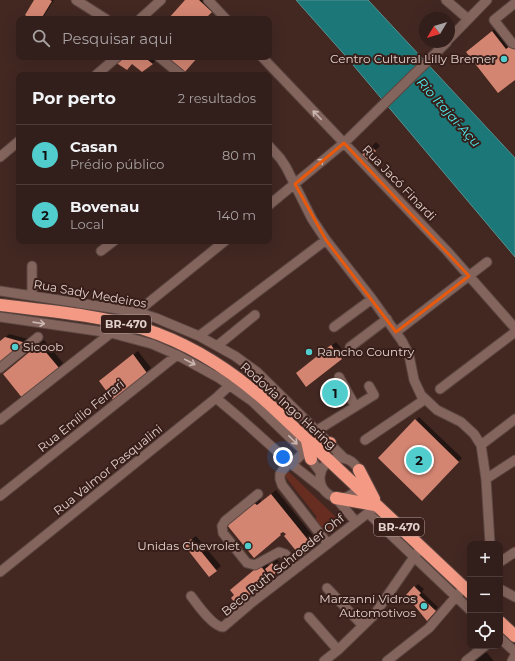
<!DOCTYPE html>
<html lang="pt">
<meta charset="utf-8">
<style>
:root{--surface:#321e1a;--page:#3a2723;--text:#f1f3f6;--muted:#a8a2a2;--line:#4d3c39;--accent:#52cdce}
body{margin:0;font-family:Montserrat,sans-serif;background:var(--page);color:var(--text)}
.controls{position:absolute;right:12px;bottom:12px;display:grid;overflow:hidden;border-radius:8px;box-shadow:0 4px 16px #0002}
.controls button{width:36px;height:36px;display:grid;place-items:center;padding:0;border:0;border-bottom:1px solid var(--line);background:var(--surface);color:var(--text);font:20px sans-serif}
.compass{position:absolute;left:419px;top:12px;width:36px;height:36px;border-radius:50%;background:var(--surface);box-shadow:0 4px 16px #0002;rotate:232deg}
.you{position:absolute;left:283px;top:457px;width:14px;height:14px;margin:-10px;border:3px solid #fff;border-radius:50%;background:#1a73e8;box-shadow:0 0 0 6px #1a73e833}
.badge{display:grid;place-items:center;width:26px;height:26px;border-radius:50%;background:var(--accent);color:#111;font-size:13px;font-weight:700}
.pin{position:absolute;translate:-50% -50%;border:2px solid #fff;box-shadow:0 1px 4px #0006}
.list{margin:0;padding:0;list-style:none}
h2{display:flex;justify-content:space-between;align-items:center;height:52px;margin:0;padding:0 16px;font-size:17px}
h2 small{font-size:13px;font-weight:400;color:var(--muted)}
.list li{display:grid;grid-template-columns:26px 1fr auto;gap:12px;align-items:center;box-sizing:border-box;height:60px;padding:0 16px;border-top:1px solid var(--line)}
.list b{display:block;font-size:15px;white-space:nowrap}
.list p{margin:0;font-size:13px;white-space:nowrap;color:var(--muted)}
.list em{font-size:13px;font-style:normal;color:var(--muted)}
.icon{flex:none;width:22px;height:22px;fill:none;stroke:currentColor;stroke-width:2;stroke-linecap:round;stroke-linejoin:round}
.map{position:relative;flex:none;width:515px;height:661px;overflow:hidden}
.search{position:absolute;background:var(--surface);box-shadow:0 4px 16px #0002;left:16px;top:16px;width:256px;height:44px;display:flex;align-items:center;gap:10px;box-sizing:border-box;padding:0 14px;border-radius:8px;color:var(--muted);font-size:15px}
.panel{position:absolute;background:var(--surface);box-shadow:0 4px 16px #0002;left:16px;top:72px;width:256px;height:172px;border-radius:8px}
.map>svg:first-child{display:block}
</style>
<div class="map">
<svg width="515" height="661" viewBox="0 0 515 661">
<rect width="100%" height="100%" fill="#432822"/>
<!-- green -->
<path fill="#662d20" d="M287,470L343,524L325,537L313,521L317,517L284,475Z"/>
<!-- water -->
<path fill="#1b7778" stroke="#579292" d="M296,0H368L515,158V257L343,53Z"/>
<!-- shadow -->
<path fill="#0007" d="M35,0H54L42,19H33Z
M186,0H213L218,4L205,19H169Z
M497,27L515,42V78L471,48Z
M122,57H151L155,61L152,64L132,63Z
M376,142L380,146L366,159L363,155Z
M9,334L28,339L0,363V342Z
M44,340L63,363L59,368L8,370Z
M336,342L346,354L307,385L302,369Z
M138,351L151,368L113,398L104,377Z
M419,417L462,458L422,499L379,458Z
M276,490L317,541L313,546L287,534L284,531L280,535L233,521L259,499L262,502Z
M196,536L221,566L209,576L189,541Z
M277,559L282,566L270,578L232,598L265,562L269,566Z
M418,584L424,589L422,592L438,607L427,620L407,595Z
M486,652L494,661H475Z"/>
<!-- building -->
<path fill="#d38572" d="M34,0H50L52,1L41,19H31L25,15Z
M185,0H199L212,12L205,19H168Z
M492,31L506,49L512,44L515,49V80L498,93L466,52Z
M121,57H144L153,64L142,72L132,64L127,70L115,62Z
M167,57H198L184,73Z
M371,146L376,151L366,161L361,155Z
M5,337L26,343L0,364V341Z
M39,344L60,369L23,399L3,374Z
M331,345L342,359L306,387L296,373Z
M133,354L147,373L113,400L99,381Z
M415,419L459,462L422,501L378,458Z
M271,494L313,546L301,557L284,536L286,534L283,532L280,534L281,535L254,558L227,525L254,503L257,505Z
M191,539L217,571L209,577L184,545Z
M272,563L278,571L271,577L265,569Z
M260,565L270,578L237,605L231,598L234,595L230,590Z
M414,586L421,593L419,595L436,611L427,621L406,595Z"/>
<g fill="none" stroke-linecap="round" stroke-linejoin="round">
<defs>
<path id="minor" d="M76,0L106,19
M208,0L226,19
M446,0L468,19
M515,3L494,20L512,43L515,44
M140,19L161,0
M449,39L487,0
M159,57L181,75
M262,57L447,251L515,328
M96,75L117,57
M269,146L280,158L286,167L312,219L326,240L372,299L402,341L409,355L414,380L421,395L437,410L461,422L474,434L481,445L486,479L490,544
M0,157L19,141
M269,205L344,143L447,42
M101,251L114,241
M32,266V296
M0,291L137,312L156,318L199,336L235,356L257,372L344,458
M137,312L225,241
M0,317L111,333L152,344L177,355L219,378L252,401L307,454L321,473
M334,327L372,299
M396,332L487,262
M199,336L326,240
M217,346L255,315
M350,347L387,319
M0,368L38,337
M339,377L355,406
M440,389L515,332
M216,398L241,419L289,462L322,488
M0,420L111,333
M316,431L374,395L369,386
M365,440L424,400
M481,445L515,419
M308,448L297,459L289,462L280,474V479L282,485L328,544
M320 478a20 20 0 1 1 40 0a20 20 0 1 1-40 0Z
M486,479L515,460
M258,494L225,521L222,526L223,533L247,563L255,565L279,552L285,554L298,567
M0,496L177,355
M336,498L356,522
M368,513L470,610
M500,562L515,552
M0,572L216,398L230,385
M327,588L363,626
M500,589L515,597
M191,596C197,604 213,627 223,627L250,604L377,506
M309,617L338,650
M500,638L515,652
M324,661L338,650L374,615L421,547
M387,661L429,628L459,593
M466,661L485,646
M512,661L515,655"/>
<path id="highway" d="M0,305C48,311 98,315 144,329C191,344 232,371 268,403L470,593
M307,441L311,459
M311,444L330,443
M359,470L374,499
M336,498L375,505
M500,622L515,636"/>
</defs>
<!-- minor casing -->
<use href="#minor" stroke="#5c4641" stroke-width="11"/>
<!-- highway casing -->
<use href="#highway" stroke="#5c4641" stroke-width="14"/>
<!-- minor -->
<use href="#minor" stroke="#83655d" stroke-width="9"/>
<!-- highway -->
<use href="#highway" stroke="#f39984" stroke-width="12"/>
</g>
<!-- one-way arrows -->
<defs><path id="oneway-shaft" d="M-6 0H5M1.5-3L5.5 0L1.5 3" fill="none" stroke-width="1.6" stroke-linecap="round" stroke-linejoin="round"/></defs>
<g stroke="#cbb6b1">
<use href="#oneway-shaft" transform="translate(317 115) rotate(-134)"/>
<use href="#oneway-shaft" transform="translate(319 163) rotate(-40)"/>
<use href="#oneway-shaft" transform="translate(39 323) rotate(8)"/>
<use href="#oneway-shaft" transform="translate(190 362) rotate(27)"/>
<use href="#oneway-shaft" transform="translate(293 440) rotate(45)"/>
</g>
<!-- marked area -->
<path fill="none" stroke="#e8590c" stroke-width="3" stroke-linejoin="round" d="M344,143L469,276L396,332L326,240L295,184Z"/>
<!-- markers -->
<g fill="#52cdce" stroke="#381e19" stroke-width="1.5">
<circle cx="504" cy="59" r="4"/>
<circle cx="15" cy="347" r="4"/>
<circle cx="309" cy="352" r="4"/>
<circle cx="248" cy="546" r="4"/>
<circle cx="424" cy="606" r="4"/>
</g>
<g text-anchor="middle" stroke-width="4" stroke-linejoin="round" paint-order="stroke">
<!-- shield labels -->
<g fill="#381e19" stroke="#b09b97" stroke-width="1">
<rect x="101" y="315" width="50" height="18" rx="3"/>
<rect x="374" y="518" width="50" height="18" rx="3"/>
</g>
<g font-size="11" font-weight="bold" fill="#e3d1cd">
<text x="126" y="328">BR-470</text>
<text x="399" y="531">BR-470</text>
</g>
<!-- poi labels -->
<g font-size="12" fill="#e3d1cd" stroke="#381e19" text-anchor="end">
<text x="496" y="63">Centro Cultural Lilly Bremer</text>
<text x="23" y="351" text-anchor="start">Sicoob</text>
<text x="317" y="356" text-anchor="start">Rancho Country</text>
<text x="240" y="550">Unidas Chevrolet</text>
<text x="416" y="603">Marzanni Vidros<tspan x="416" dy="14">Automotivos</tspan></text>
</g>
<!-- street labels -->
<g font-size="12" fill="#e3d1cd" stroke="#381e19">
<text transform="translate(399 183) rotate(46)" y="4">Rua Jacó Finardi</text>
<text transform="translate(90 294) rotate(10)" y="4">Rua Sady Medeiros</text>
<text transform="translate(288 406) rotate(42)" y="4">Rodovia Ingo Hering</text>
<text transform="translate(81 416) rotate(-39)" y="4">Rua Emílio Ferrari</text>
<text transform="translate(108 470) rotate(-39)" y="4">Rua Valmor Pasqualini</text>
<text transform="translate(283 565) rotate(-39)" y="4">Beco Ruth Schroeder Ohf</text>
</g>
<!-- water labels -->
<g font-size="13" font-style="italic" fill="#4df0f2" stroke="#381e19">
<text transform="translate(449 112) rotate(48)" y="5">Rio Itajaí-Açu</text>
</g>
</g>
</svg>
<div class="controls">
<button>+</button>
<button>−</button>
<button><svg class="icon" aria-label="locate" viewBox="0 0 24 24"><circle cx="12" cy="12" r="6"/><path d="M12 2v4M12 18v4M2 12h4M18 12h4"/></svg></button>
</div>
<svg class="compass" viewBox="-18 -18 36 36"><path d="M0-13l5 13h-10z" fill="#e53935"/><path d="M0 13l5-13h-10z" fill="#a8a2a2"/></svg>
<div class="you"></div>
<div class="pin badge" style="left:335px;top:393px">1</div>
<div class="pin badge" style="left:419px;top:460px">2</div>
<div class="search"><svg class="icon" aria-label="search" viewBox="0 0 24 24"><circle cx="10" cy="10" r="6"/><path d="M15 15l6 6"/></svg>Pesquisar aqui</div>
<section class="panel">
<h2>Por perto<small>2 resultados</small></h2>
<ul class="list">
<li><span class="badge">1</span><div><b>Casan</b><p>Prédio público</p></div><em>80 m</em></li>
<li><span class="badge">2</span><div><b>Bovenau</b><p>Local</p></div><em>140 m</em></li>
</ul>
</section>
</div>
